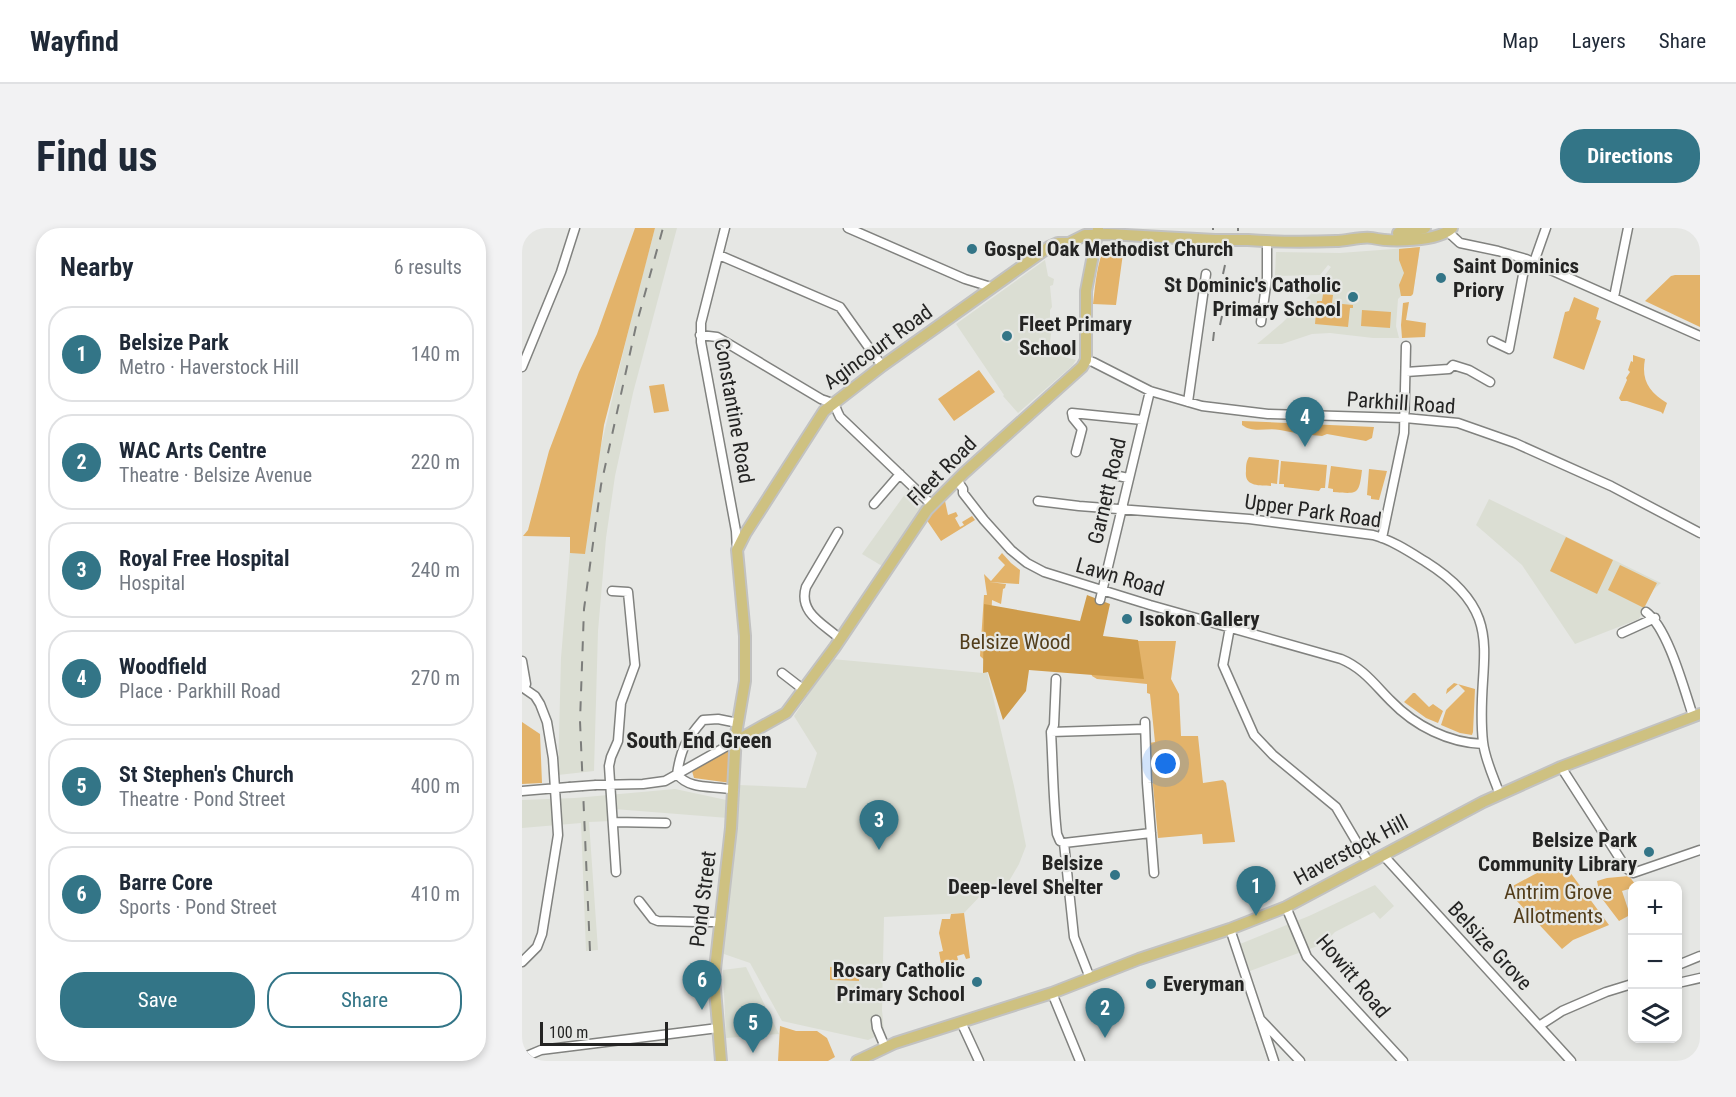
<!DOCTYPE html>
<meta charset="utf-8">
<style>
:root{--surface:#fff;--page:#f2f2f3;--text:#1f2937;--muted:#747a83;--line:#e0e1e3;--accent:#337587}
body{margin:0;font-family:"Roboto Condensed",sans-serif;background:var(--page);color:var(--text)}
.controls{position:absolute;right:18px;bottom:18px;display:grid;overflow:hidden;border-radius:12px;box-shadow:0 3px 9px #0003}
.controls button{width:54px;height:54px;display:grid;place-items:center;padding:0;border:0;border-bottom:2px solid var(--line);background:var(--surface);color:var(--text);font:30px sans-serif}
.scale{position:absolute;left:18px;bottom:15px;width:128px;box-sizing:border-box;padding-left:6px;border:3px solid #242423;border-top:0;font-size:16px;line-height:21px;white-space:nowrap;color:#242423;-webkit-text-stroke:4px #e6e7e4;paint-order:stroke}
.you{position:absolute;left:644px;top:536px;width:21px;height:21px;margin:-15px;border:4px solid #fff;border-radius:50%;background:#1a73e8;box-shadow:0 0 0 9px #1a73e833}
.badge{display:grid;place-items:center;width:39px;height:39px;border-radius:50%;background:var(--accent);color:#fff;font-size:20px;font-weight:700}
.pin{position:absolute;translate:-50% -50px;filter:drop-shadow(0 2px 3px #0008)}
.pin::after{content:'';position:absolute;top:32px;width:21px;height:18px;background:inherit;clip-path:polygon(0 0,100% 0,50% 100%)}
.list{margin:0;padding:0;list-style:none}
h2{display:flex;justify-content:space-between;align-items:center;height:78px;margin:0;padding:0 24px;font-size:26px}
h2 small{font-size:20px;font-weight:400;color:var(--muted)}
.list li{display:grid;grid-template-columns:39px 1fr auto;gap:18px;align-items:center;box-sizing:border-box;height:96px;margin:0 12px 12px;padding:0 12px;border:2px solid var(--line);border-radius:24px}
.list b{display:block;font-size:22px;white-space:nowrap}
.list p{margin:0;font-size:20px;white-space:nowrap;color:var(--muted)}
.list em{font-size:20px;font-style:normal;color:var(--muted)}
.actions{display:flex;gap:12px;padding:18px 24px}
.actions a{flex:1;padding:14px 0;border:2px solid var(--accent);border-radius:24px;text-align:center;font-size:21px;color:var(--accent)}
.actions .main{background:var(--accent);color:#fff}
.icon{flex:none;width:33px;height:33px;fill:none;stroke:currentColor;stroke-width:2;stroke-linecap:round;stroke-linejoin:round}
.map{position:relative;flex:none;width:1178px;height:833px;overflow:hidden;border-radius:24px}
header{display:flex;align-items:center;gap:36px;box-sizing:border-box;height:84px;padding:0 30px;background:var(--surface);border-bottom:2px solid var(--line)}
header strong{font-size:28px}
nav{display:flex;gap:33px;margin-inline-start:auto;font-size:21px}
.intro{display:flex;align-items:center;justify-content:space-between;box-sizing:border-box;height:144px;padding:0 36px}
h1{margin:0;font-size:42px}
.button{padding:15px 27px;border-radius:24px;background:var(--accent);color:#fff;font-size:21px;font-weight:700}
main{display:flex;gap:36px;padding:0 36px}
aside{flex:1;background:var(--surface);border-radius:24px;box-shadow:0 3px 9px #0003}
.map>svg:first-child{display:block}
</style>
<header>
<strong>Wayfind</strong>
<nav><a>Map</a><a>Layers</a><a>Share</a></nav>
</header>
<div class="intro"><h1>Find us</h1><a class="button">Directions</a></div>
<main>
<aside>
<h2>Nearby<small>6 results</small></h2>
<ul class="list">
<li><span class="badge">1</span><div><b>Belsize Park</b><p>Metro · Haverstock Hill</p></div><em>140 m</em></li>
<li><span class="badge">2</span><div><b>WAC Arts Centre</b><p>Theatre · Belsize Avenue</p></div><em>220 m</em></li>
<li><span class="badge">3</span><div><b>Royal Free Hospital</b><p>Hospital</p></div><em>240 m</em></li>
<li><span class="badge">4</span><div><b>Woodfield</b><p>Place · Parkhill Road</p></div><em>270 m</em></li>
<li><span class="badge">5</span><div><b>St Stephen's Church</b><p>Theatre · Pond Street</p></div><em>400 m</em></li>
<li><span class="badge">6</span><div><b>Barre Core</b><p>Sports · Pond Street</p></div><em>410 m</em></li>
</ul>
<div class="actions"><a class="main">Save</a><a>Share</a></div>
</aside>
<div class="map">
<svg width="1178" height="833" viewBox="0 0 1178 833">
<rect width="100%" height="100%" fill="#e6e7e4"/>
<!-- built -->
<path fill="#dbded3" d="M133,0H155L111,165L93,248L84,310L76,403L72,543L36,547L39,430L49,309V322L74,239L111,83Z
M898,19L891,66L889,68H879L876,71L874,98L877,110H851L808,105L790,106L760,116H735L760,95L788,67L809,39L806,37L798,47L753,48L754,24L818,25Z
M523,32L526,48L532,51L531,57L528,58L530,79L528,82V92L530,98L528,114L531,117L530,124L542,129L554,132L550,138L496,185L481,168L482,167L434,96Z
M386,262L401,279L360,338L340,326Z
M967,271L1139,355L1131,362L1117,391L1053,416L1000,337L954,297Z
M310,431L461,445L465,443L492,558L504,618L497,636L483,660L463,663L442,685L362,689L360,782L362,805L346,812L260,793L228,735L202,726L201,712L217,557L284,560L295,525L272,488Z
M153,561L209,573L206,590L92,581L90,593L67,594L76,722L64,723L59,595L0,600V572L53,570Z
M853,657L872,678L858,691L852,684L813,704L801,716L728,743L718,716L787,688Z
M224,739L257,806L204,810L201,742Z"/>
<!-- green -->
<path fill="#e3b36a" d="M113,0H133L82,197L63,326L48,325V309L1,308L6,302L27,223L57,144L75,106Z
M584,18H602L594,77L571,76C573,61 575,30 584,18Z
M898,19L891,66L889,68H879L877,57L882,45L877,32V21Z
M1153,47H1178V99L1123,73L1149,48Z
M801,66L811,67L810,75L831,77V80H828L826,99L793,96L795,73H800Z
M1052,69L1077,80L1074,91L1079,93L1062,142L1031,130L1043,84L1047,83Z
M887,74L884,92L904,95L903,109L880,110L879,97L881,75Z
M840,82L869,84L868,100L839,98Z
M1111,127L1123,131C1119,152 1127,164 1145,175L1141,186L1139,184L1105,173H1099L1097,170L1105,152L1104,150L1108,144L1106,142L1109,133L1111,134Z
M457,142L473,164L432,193L416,171Z
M142,156L147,183L132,185L127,158Z
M720,193L852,199L850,210L844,213L805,206L800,208C786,207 772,205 758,202C745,199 732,206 720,197Z
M727,229L757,232L755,256L749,255V258C737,257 722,259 724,243C724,238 724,234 727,229Z
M759,233L805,237L803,260H799L797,263L762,259V256H757Z
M809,238L840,242C837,267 836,266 811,264V261L806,260Z
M847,241L865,243L857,272L849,271V268L845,267Z
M423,273L426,287L434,284L436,288L433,290L438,299L442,297L440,294L450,288L453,292L419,313L404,291Z
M1044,309L1091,332L1075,366L1028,343Z
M480,325L489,335L498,342L497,356L467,354L484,356L483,360L481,361L479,376L470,372L467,436L458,428L462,367H465L462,346L469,353L483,337L476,330Z
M1098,337L1135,355L1122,380L1086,362Z
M578,409L601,413H654L649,451L657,466L659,508H676L681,555L701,552L704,555L713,614L681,616L680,606L636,610L627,515L633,514L628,466L625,465V456L575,451L570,448L569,445Z
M932,455L953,461L951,504L950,507L938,505L919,497L924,482L943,463L936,456L924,466L925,461Z
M891,465H893L907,479L911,476L921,483L916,495L904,490L882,474Z
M0,494L18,506L20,555L0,556Z
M209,521V555L172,550L170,543Z
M1039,632L1087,697L1051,712L1040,721L994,672L987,660Z
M1107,648L1113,656L1110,660L1100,663L1108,687L1097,693L1078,668L1075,653L1085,650Z
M442,685L448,730L444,731L442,726L435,728L436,732L419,735L417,724L421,723L417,705L420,691H428L429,686Z
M308,739L337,740V753L308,752Z
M258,798L274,803H295L305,810L313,829L306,833H256Z"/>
<!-- forest -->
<path fill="#cf9c4b" d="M565,367L588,376L581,408L616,412L622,451L507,442L504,463L481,492L466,444L461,445L462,376L558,393Z"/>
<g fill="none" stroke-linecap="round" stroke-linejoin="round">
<defs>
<path id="minor" d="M203,0L179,95V114L214,303L215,322
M326,0L443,51L469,59
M926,4L938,15L976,23L1004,31L1178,108
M197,27L318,79L360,138
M1012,34L1024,0
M1092,69L1106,0
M739,94L745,50V13
M178,107L195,109L299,171C318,178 310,174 318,189L410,277
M970,113L987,121L1004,31
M564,132L571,134L628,163L680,178L746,186L883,190L936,195L993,215L1089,258L1178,305
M0,139L39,44L53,0
M884,144L927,141L931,137L947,142L968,154
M666,174L684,46
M554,224L560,201L551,190L550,185L620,192
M592,247L606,250
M435,252L441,261V265L462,292L489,322L505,335L522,344L628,377L819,431C841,440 853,457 869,473C893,498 927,515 961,516
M516,273L557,278L727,291L851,307C870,312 888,324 904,334C991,389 952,433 961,514C963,532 972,550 978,567
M352,276L378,246
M316,304L284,359C276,385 302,396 318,411
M860,310L882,205L884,118
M90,363L106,364L113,437L99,475L96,513L89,529L87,538L94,644
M578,372L628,163
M1124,384C1146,400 1162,461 1171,488
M708,399L701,437L732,507L751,527L814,579L847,635
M1100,405L1133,390
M0,433L4,456L2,460
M260,445L282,462
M534,451L532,497L529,504C531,538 531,572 535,606L538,613L542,615L552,709L568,750
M0,459L13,468L18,476L25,494L31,530L36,607L20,706L15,719L0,734
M623,494L625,555L632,645
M529,504L623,501
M1039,539L1104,640L1111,645L1178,622
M155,546C159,520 164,512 181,492L196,491L216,495
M155,546C168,563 193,557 212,562
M74,557L121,556L143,553L214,513
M0,563L47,559
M92,594L144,595
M542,615L629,605
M861,627L1049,833
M117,673L131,691L136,693L176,694
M764,679L785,729L881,833
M185,694H197
M708,701L752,833
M1156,737L1178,728
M1156,755L1178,750
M530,765L558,833
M738,791L778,833
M354,792L355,800L363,819
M439,794L457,833
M1017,798L1040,783L1084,764L1110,756
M0,830L19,822L196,800"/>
<path id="major" d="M876,5L903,0
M726,12C755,14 784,14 814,13C825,13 840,8 850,10C868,14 916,14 930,0
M214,513L264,485L313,419L405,282L442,245L560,139L564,132V63L576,1
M199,833L192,750L209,600L214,506L223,453V408L215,322L223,306L302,183L360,138L527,19L536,15H547L563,7L585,6L693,12
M335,833L373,815L530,765L617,731L708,701L764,679L961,574L1039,539L1178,486"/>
</defs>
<!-- minor casing -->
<use href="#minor" stroke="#81827f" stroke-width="11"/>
<!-- major casing -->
<use href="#major" stroke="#c2c2c1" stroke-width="14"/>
<!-- minor -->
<use href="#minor" stroke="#fff" stroke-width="8"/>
<!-- major -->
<use href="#major" stroke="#cec181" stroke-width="10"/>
<!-- rail -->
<path stroke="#7c7d7b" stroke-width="2" stroke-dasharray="10 10" stroke-linecap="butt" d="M691,2V0
M716,3V0
M709,29L711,22
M701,46L703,37
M704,64L705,55
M696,79L697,71
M698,97L700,88
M691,113L692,104
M68,723L58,493L62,381L79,257L114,98L141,0"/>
<defs>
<path id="minor-bridge" d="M47,559L74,557"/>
<path id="major-bridge" d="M693,12H726"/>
</defs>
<!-- minor-bridge casing -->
<use href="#minor-bridge" stroke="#81827f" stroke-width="11" stroke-linecap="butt"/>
<!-- major-bridge casing -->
<use href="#major-bridge" stroke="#c2c2c1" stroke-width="14" stroke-linecap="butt"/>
<!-- minor-bridge -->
<use href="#minor-bridge" stroke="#fff" stroke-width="8"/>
<!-- major-bridge -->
<use href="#major-bridge" stroke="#cec181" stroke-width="10"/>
</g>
<!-- markers -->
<g fill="#337587" stroke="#e6e7e4" stroke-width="2">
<circle cx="450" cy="21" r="6"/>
<circle cx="919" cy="50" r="6"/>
<circle cx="831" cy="69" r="6"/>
<circle cx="485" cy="108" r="6"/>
<circle cx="605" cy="391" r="6"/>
<circle cx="1127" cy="624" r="6"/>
<circle cx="593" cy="647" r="6"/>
<circle cx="455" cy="754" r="6"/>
<circle cx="629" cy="756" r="6"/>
</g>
<g text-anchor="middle" stroke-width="4.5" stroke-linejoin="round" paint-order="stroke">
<!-- poi labels -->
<g font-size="21" font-weight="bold" fill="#242423" stroke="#e6e7e4" text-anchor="start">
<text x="462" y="28">Gospel Oak Methodist Church</text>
<text x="931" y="45">Saint Dominics<tspan x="931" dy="24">Priory</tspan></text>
<text x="819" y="64" text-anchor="end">St Dominic's Catholic<tspan x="819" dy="24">Primary School</tspan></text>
<text x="497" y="103">Fleet Primary<tspan x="497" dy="24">School</tspan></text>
<text x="617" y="398">Isokon Gallery</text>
<text x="1115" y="619" text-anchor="end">Belsize Park<tspan x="1115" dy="24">Community Library</tspan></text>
<text x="581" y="642" text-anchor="end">Belsize<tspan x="581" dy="24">Deep-level Shelter</tspan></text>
<text x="443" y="749" text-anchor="end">Rosary Catholic<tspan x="443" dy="24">Primary School</tspan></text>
<text x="641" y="763">Everyman</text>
</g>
<!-- street labels -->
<g font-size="21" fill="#242423" stroke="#e6e7e4">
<text transform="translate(356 119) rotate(-36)" y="7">Agincourt Road</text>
<text transform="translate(879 175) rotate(4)" y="7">Parkhill Road</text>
<text transform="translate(212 183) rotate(80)" y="7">Constantine Road</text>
<text transform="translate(420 243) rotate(-45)" y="7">Fleet Road</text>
<text transform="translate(585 263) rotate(-77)" y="7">Garnett Road</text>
<text transform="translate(791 283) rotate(8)" y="7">Upper Park Road</text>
<text transform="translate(598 349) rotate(16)" y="7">Lawn Road</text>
<text transform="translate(829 622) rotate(-28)" y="7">Haverstock Hill</text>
<text transform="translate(181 671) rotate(-83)" y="7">Pond Street</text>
<text transform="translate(968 718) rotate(47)" y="7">Belsize Grove</text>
<text transform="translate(831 748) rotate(50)" y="7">Howitt Road</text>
</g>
<!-- park labels -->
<g font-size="21" fill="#533e1b" stroke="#e6e7e4">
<text x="493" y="421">Belsize Wood</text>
<text x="1036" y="671">Antrim Grove<tspan x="1036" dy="24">Allotments</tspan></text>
</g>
<!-- neighbourhood labels -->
<g font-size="22" font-weight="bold" fill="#242423" stroke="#e6e7e4">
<text x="177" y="520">South End Green</text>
</g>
</g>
</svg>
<div class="controls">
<button>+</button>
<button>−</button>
<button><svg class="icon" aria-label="layers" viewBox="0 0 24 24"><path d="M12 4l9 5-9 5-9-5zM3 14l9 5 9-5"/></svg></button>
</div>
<div class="scale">100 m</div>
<div class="you"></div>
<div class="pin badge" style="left:734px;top:688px">1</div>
<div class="pin badge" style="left:583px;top:810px">2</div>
<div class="pin badge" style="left:357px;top:622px">3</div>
<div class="pin badge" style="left:783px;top:219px">4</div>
<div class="pin badge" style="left:231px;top:825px">5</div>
<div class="pin badge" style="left:180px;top:782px">6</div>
</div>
</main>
